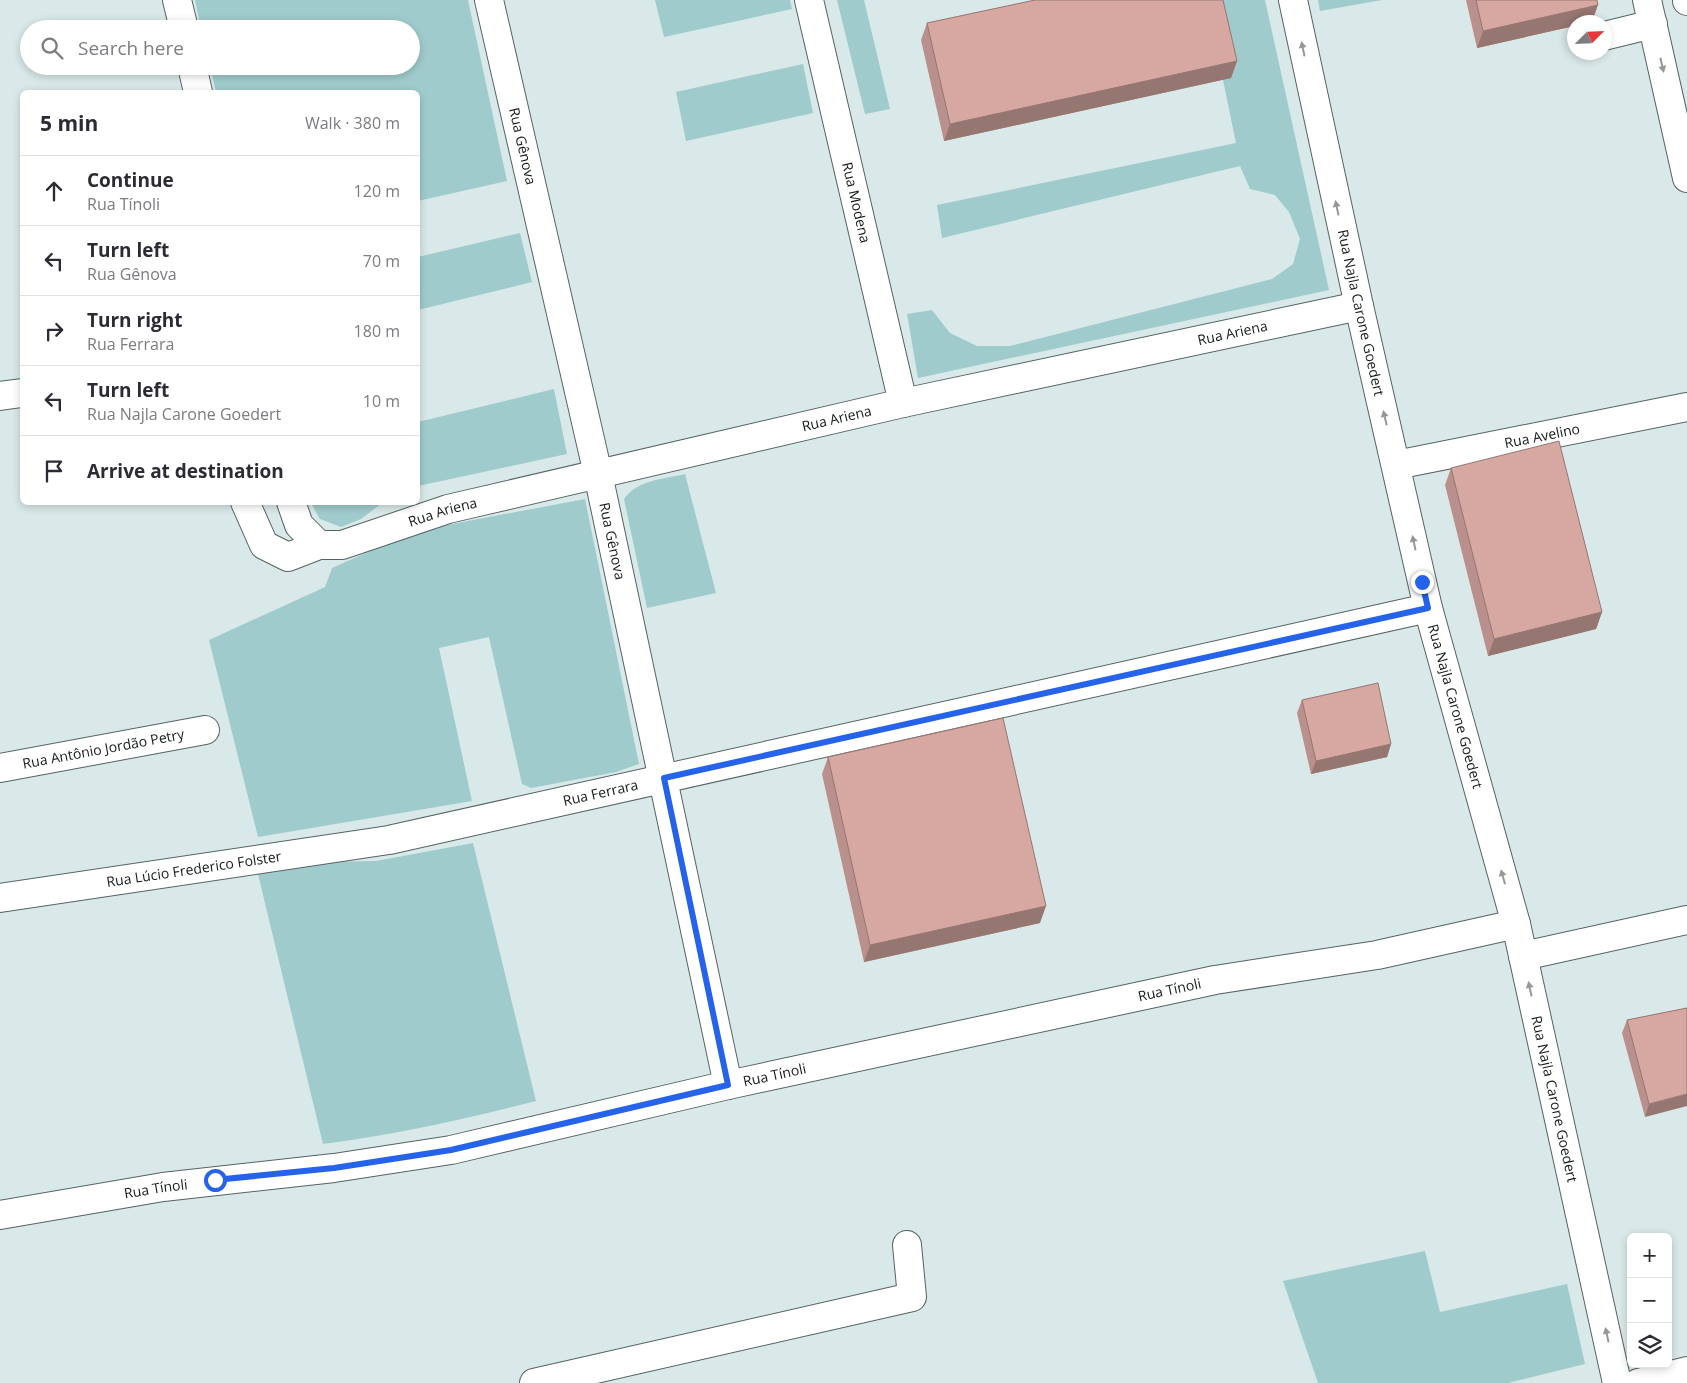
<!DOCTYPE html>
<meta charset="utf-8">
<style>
:root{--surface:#fff;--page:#f7f7f7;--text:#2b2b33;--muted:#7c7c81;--line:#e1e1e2}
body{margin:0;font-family:"Open Sans",sans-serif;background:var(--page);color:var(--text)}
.controls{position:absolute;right:15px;bottom:15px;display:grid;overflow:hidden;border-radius:8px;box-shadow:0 2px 8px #0003}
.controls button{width:45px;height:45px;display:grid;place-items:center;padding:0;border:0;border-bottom:1px solid var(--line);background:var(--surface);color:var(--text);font:25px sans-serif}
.compass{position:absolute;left:1567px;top:15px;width:45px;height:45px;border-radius:50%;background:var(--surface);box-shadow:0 2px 8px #0003;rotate:66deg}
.stop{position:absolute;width:15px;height:15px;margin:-11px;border:4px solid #2563eb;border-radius:50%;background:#fff}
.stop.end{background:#2563eb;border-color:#fff;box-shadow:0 1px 5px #0008}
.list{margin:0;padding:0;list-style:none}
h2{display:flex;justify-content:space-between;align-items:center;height:65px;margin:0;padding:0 20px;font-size:21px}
h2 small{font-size:16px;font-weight:400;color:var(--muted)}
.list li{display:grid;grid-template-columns:32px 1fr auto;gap:15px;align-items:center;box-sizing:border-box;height:70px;padding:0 20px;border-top:1px solid var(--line)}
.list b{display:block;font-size:19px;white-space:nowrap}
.list p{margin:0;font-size:16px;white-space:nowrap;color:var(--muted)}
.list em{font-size:16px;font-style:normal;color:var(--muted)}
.icon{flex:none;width:28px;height:28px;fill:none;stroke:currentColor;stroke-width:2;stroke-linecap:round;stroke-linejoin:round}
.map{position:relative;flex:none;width:1687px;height:1383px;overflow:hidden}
.search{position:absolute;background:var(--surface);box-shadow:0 2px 8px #0003;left:20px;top:20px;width:400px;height:55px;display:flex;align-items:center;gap:12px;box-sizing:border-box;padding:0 18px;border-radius:28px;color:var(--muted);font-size:19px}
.panel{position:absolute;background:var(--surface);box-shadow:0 2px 8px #0003;left:20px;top:90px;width:400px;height:415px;border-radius:8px}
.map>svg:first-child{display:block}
</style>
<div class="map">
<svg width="1687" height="1383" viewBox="0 0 1687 1383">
<rect width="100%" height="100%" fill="#d9e8e8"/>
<!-- green -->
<path fill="#a0cbcc" d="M195,0H468L507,181L418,201V92H216L210,66H411V29H201Z
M655,0H790L792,9L664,37Z
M837,0H864L890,109L865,114Z
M1213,0H1265L1329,290L918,378L907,314L932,310L950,333L977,346H1010L1272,279L1293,264L1300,239L1289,212L1275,195L1250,189L1240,166L942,238L937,205L1236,143L1223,80Z
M1318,0H1382L1320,11Z
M803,64L813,113L686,141L676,92Z
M520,233L532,282L418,310V257Z
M554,389L567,454L418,486V422Z
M685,474L716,593L647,608L624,499C637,480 664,479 685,474Z
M585,499L639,764L616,772L531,788L522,784L489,637L439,648L472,801L258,837L209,640L325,587L332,568L415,531Z
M311,503V502L382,503L361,519L341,527L320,519Z
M473,843L536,1101C465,1119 395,1135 323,1144L257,870L310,862L376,861Z
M1425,1251L1440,1312L1567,1284L1585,1364L1508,1383H1318L1283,1281Z"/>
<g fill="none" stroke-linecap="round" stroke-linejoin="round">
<defs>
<g id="minor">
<path d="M177,0L184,29"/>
<path id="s1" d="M489,0L598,474L728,1085"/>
<path id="s2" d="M809,0L903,403"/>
<path id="s3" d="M1293,0L1359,306L1428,608L1516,924L1617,1383"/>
<path d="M1604,36L1653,24"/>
<path d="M192,66L198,92"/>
<path d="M0,396L22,393"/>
<path id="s4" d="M1396,465L1687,407"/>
<path d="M245,502L264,545L288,557L319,545"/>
<path d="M291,502L299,525L319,545"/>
<path id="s5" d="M319,545H342L448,509L903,403L1359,306"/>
<path id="s6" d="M0,768L205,730"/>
<path id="s7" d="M0,898L389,840L1428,608"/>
<path d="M1523,956L1687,920"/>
<path id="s8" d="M0,1215L163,1187L334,1168L451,1150L728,1085L1215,980L1377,955L1516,924"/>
<path d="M534,1383L912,1297L907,1245"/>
<path d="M1638,1383L1687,1371"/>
</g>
<path id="major" d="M1647,0L1687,178
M1687,0V1"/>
</defs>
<!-- minor casing -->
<use href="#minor" stroke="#566363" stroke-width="30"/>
<!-- major casing -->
<use href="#major" stroke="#566363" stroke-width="30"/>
<!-- minor -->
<use href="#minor" stroke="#fff" stroke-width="28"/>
<!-- major -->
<use href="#major" stroke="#fff" stroke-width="28"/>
</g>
<!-- wall -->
<path fill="#b9908b" d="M1466,0H1597L1592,22H1574V26L1477,48Z
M927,23L1237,61L1231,78L944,141L921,40Z
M1451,468L1602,612L1596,629L1488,656L1445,485Z
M1302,700L1391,744L1387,757L1311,774L1297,713Z
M828,757L1040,923L864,962L822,774Z
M1687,1008L1645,1117L1622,1033L1627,1020Z"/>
<!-- shaded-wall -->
<path fill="#967671" d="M1598,5L1592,22H1574V26L1477,48L1483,31Z
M1237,61L1231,78L944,141L950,124Z
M1602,612L1596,629L1488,656L1494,639Z
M1391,744L1387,757L1311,774L1316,761Z
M1046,906L1040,923L864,962L870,945Z
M1687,1094V1106L1645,1117L1649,1104Z"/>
<!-- building -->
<path fill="#d7a8a2" stroke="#967671" d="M1035,0H1223L1237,61L950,124L927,23Z
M1476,0H1597L1598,5L1483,31Z
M1559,441L1602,612L1494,639L1451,468Z
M1378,683L1391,744L1316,761L1302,700Z
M1003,718L1046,906L870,945L828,757Z
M1687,1008V1094L1649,1104L1627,1020Z"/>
<!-- one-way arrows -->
<defs><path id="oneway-solid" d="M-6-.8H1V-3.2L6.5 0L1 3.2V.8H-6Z" transform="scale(1.25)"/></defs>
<g fill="#969898">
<use href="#oneway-solid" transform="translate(1303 49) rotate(-102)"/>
<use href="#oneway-solid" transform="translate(1662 65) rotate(77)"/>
<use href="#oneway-solid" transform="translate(1337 208) rotate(-102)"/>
<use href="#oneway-solid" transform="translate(1385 418) rotate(-103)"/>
<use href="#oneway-solid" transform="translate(1414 543) rotate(-102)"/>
<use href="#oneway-solid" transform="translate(1503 877) rotate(-106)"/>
<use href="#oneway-solid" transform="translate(1530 989) rotate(-102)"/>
<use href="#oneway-solid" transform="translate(1607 1335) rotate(-102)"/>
</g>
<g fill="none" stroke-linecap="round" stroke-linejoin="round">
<!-- route -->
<path stroke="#2563eb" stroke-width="6" d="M215,1180L334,1168L451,1150L728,1085L664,778L1428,608L1422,582"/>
</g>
<g text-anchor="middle" stroke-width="4.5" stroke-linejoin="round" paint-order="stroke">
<!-- street labels -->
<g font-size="14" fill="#161b1b" stroke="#d9e8e8">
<text dy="5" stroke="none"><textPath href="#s1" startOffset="150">Rua Gênova</textPath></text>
<text dy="5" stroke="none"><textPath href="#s2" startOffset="208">Rua Modena</textPath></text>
<text dy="5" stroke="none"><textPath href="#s3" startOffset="320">Rua Najla Carone Goedert</textPath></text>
<text dy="5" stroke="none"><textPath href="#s5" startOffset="939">Rua Ariena</textPath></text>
<text dy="5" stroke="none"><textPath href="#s5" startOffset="534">Rua Ariena</textPath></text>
<text dy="5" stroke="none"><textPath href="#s4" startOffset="149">Rua Avelino</textPath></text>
<text dy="5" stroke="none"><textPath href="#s5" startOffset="129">Rua Ariena</textPath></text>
<text dy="5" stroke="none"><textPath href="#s1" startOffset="555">Rua Gênova</textPath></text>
<text dy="5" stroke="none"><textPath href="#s3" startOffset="725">Rua Najla Carone Goedert</textPath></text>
<text dy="5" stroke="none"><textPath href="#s6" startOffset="105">Rua Antônio Jordão Petry</textPath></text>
<text dy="5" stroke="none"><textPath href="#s7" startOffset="610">Rua Ferrara</textPath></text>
<text dy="5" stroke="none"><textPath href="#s7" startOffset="196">Rua Lúcio Frederico Folster</textPath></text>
<text dy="5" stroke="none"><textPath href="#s8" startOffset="1192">Rua Tínoli</textPath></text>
<text dy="5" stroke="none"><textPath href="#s8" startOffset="788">Rua Tínoli</textPath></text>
<text dy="5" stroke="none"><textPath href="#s3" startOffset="1130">Rua Najla Carone Goedert</textPath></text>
<text dy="5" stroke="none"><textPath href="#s8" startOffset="158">Rua Tínoli</textPath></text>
</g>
</g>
</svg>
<div class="controls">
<button>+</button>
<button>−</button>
<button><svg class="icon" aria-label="layers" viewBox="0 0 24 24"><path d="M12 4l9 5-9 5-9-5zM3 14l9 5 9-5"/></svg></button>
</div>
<svg class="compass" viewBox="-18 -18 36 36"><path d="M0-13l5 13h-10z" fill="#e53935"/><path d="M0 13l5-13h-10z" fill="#7c7c81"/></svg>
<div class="stop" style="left:215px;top:1180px"></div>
<div class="stop end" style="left:1422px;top:582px"></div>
<div class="search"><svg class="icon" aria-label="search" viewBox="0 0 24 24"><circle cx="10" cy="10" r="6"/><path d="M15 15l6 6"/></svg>Search here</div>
<section class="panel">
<h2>5 min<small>Walk · 380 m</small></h2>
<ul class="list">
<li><svg class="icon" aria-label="ahead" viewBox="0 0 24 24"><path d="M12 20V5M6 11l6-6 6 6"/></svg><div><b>Continue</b><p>Rua Tínoli</p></div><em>120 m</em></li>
<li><svg class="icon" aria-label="left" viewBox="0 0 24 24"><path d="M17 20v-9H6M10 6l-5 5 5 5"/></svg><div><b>Turn left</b><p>Rua Gênova</p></div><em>70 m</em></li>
<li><svg class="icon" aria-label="right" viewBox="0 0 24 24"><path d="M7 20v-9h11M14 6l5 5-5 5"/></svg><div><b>Turn right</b><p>Rua Ferrara</p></div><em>180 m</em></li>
<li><svg class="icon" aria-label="left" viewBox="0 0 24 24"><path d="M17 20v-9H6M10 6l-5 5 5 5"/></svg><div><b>Turn left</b><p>Rua Najla Carone Goedert</p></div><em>10 m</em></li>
<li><svg class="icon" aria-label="arrive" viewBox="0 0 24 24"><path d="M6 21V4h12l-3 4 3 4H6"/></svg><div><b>Arrive at destination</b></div></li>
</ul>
</section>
</div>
